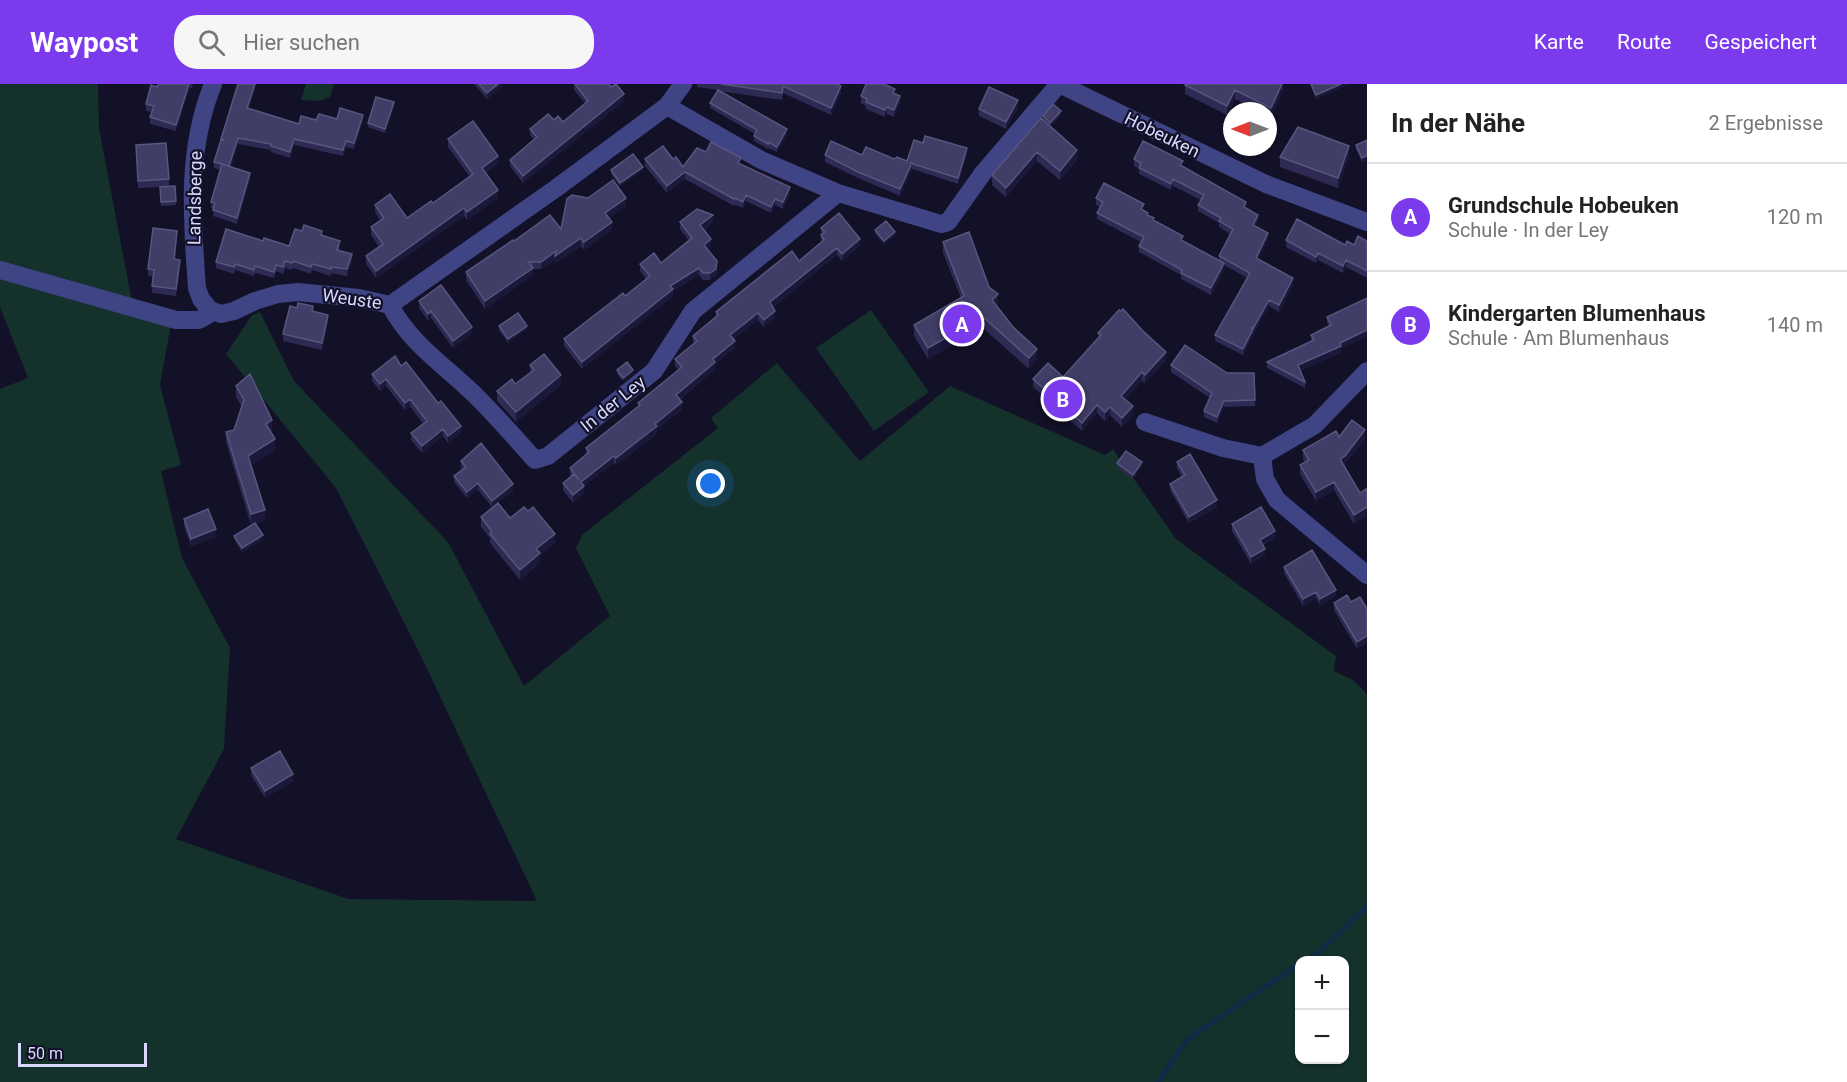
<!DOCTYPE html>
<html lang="de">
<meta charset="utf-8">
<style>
:root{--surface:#fff;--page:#f6f6f6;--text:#222;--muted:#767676;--line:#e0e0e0;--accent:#7c3aed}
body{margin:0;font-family:Roboto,sans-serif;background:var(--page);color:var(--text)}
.controls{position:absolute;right:18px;bottom:18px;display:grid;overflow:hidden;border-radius:12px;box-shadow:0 2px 4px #0004}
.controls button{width:54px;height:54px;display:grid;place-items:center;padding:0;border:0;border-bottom:2px solid var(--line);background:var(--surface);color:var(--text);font:30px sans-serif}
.compass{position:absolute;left:1223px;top:18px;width:54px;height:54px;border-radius:50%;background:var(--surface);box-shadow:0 2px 4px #0004;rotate:270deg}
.scale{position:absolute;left:18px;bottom:15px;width:129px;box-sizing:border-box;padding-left:6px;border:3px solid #d8d8fe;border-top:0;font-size:16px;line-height:21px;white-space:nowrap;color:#d8d8fe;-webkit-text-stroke:4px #121127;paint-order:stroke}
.you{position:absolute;left:711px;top:400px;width:21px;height:21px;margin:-15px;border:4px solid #fff;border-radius:50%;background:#1a73e8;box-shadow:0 0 0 9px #1a73e833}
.badge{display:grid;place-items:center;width:39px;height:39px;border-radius:50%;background:var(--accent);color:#fff;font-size:20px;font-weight:700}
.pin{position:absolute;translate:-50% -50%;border:3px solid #fff;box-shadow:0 2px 6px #0006}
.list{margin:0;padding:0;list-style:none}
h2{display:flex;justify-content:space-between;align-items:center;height:78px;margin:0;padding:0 24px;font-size:26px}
h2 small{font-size:20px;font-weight:400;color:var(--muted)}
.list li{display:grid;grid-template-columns:39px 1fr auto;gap:18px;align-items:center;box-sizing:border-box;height:108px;padding:0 24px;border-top:2px solid var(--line)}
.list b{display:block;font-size:22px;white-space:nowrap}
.list p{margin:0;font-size:20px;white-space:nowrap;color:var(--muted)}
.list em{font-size:20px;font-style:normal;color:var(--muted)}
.icon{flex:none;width:33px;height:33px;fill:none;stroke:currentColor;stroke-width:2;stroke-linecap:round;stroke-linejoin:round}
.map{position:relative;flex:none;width:1367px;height:998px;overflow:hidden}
header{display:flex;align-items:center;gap:36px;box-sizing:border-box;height:84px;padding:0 30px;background:var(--accent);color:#fff}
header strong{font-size:28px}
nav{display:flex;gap:33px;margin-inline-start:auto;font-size:21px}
.search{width:420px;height:54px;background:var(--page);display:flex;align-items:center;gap:15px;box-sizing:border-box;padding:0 21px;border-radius:24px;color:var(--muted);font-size:22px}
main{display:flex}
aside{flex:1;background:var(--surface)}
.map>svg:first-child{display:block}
</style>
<header>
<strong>Waypost</strong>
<div class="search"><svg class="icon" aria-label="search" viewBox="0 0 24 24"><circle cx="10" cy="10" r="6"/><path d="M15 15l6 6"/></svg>Hier suchen</div>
<nav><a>Karte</a><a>Route</a><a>Gespeichert</a></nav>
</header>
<main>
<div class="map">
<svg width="1367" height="998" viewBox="0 0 1367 998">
<rect width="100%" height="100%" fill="#121127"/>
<!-- green -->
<path fill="#14312c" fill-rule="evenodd" d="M0,0H98L99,44L132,218L0,181Z
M306,0H334L330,13L320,17L301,16Z
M0,190L171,240L160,301L181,381L161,387L182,474L230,564L224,665L176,755L348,815L537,817L419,568L336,404L226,270L252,231L260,228L294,297L448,458L524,602L610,532L576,464L582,451L718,344L711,334L777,279L860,377L950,302L1105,371L1113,365L1176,455L1336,572L1334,587L1353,596L1367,610V998H0V305L28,294L0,223ZM1300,876H1344V976H1300Z
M871,226L929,308L874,347L816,264Z"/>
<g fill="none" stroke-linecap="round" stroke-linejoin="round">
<!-- stream -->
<path stroke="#0f2b48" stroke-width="5" d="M1304,876L1316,871L1367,822
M1158,998L1187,956L1300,879"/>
<!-- minor -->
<path stroke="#3e4484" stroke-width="18" d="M1059,0L1266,100L1367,138
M667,22L761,76L838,109L941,140L948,138L983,89L1059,0
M0,186L176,236H199L208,231L210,226
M390,221C410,260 447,283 478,314C498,334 516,355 535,376L548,372L654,287L693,227L838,109
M210,226L221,230L234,227L255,217L278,210L298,208L359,214L390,221L555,105L667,22L683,0
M210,226L201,215L197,204C192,135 186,66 213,0
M1145,338L1223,364L1262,372L1315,341L1367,287
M1262,372L1265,395L1277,416L1367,491"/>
</g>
<!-- wall -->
<path fill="#2e2a54" d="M158,0H193L192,4H190L176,47L150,40V33L152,28L146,27V20L157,3Z
M256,0L249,24L299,40L316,36L337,35L363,37L354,65L346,63L343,72L294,61L290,74L271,68V66L238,60L231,83L250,95L237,140L213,132L214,124H211V118L220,86L214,84V78L221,55Z
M474,0H502V3L487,15Z
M574,0H609L624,17L523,99L510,82V76L534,56L530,51V45L563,38L585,19L574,6Z
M697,0H838L841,9L831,31L783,9L782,16L719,7L787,50L777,68L768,64V65L754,57V52L755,50L710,24V19L718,6L697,3Z
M1284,0V5L1271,33L1268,31V27H1259L1235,15L1227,31L1185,10V1Z
M1310,0H1349L1316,15Z
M895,10L900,19L894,33L887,30L885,33L866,25V22L861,19V12Z
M394,22L385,49L368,43V39Z
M1018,24L1006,45L979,32V25Z
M1061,31L1050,42L1043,36V32Z
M1041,34L1077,76L1060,96L1037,77L1006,113L992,101V91Z
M448,55L498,80L486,89L498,114L467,136L464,132L376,194L366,180V172L379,163L371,151V143L380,136L375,128V121L407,134L433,119L470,93L448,63Z
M1367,56L1362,78L1356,65V61Z
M136,61L169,95V102H175L176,121L161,122L160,103L138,104Z
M706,68L741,80L790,109L783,125L775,121L771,129L746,117L743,124L735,121L734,122L685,95L667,109L645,82V75H673L683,83Z
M967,70L958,100L912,85L900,112L858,94L825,78V71H862L894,75L907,77Z
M1280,73H1349L1338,104L1280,83Z
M1134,75L1183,83L1246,124L1258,137L1255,143L1268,156L1258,176L1293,201L1279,228L1269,222L1253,251L1252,249V253L1243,271L1215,257V251L1247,194L1224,181V185L1211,211L1181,195V191L1139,168V162L1141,158L1097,135V129L1100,123L1096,121V114L1144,127L1154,136L1183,157L1219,176V172L1230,150L1219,143V139L1198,127V121L1201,116L1173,102L1171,106L1139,90V84L1134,82Z
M611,86H643L620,102L611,90Z
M626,122L609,134L612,146L584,166L581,162L555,180V176L541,185H533V191L485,225L466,196V188L514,157L561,145Z
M680,138H713L704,146L711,162L707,165L717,184L716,192L710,196H703L699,191L673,207V212L582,285L564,262V255L625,212L646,195L640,187V180L661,179L689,157L680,145Z
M821,144L860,162L842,177L837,171L773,223L775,234L764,243L758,236L734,255L735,264L715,280V285L680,316L682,326L657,345V350L616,381L614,379L584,402V409L573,419L563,406V399L571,393L570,391V384L586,371V364L638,322V319L679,286L675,282V275L693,260V252L716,233V228L799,177L821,159Z
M875,146L895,152L884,160L875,149Z
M302,147L322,152L340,164L339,166L352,177L347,192L331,189V192L312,186L311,190L293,184L292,186L285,184L283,190L276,187L274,194L255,189L254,192L235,186L234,190L216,184V178L263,157L289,162Z
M177,154L175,175L180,183L176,212L152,209L153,192H148V185Z
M1286,156L1345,161H1354L1367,157V194L1346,183L1343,189L1318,176L1316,179L1286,163Z
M943,158L989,203L998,221L997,222L1037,275L1029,285L983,244L928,275L914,252V241L961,214L943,169Z
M419,217L472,250L453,264L431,234L428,237L419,224Z
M313,227L328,238L322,266L283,257V250Z
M1327,233L1341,265V268L1300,287L1305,298V304L1267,284V278L1311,258V251L1329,242L1327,239Z
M499,242L527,245L508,259L499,246Z
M1098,249L1166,276L1145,299L1142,297L1125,315L1133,331L1122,343L1110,331L1105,337L1097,329L1082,347L1033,303V295L1063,293L1098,254Z
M530,281L561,301L516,338L497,317V307L515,300L530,289Z
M1171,281L1227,289H1254L1255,322L1224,323L1217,339L1204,333V327L1210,314L1171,288Z
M401,282L461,349L448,359L443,352L422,369L411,356V349L423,340L410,322L405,326L386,302L380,307L372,297V290Z
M617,286L633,289L623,297L617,290Z
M236,302L272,346L271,347L275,366L251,381L265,436L255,440L263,455L242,468L234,455V452L254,440L251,441L226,358V348L234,346L242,323L236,313Z
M1339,353L1365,355L1344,381L1360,409L1354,440L1334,406L1316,417L1300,390V381L1305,378L1303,375V366Z
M461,377L513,407L492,423L478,406L467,414L454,398V392L463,385L461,384Z
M1177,378L1217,423L1189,439L1170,406V400L1182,393L1177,384Z
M1117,379L1142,382L1133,395L1117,383Z
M481,433L510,434L555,459L540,471V479L520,496L490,459V454L481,443Z
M184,435L216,453L191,462L184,442Z
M1232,440L1275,454L1263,461L1265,471L1251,480L1232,447Z
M1284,483L1336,512L1320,521L1316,514L1303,522L1284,489Z
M1351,518L1367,525V559L1357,565L1334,526V519Z
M251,684L293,697L265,714L251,691Z"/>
<!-- shaded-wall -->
<path fill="#1b183a" d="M189,0H190V4L176,47V41Z
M255,0H256L247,30V24Z
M498,0H502V3L487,15V9Z
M1282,0H1284V5L1271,33V24Z
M1341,0H1349L1316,15V11Z
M841,2V9L831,31V24Z
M1235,6V15L1227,31V22Z
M624,10V17L523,99V92Z
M900,12V19L894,33V26Z
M1018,16V24L1006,45V38Z
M394,18V22L385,49V45Z
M887,23V30L885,33V26Z
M1061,27V31L1050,42V39Z
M363,31V37L354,65V59Z
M787,45V50L777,68V63Z
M238,54V60L229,88V82Z
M294,55V61L290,74V68Z
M346,57V63L343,72V66Z
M1349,62V73L1338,104V94Z
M967,64V70L958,100V94Z
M1077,66V76L1060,96V87Z
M1037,68V77L1006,113V104Z
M498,72V80L482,92V84Z
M1367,72V76L1362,78V74Z
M912,79V86L900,112V105Z
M643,83V86L620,102V99Z
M685,88V95L667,109V102Z
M250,89V95L237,140V134Z
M1173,95V102L1171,106V100Z
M790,103V109L783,125V118Z
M498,106V114L467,136V128Z
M746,111V117L743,124V118Z
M626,114V122L605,137V129Z
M775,115V121L771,129V123Z
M464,124V132L376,194V187Z
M713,131V138L700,148V141Z
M1258,131V137L1253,148V141Z
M612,138V146L584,166V158Z
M895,148V152L884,160V157Z
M1268,149V156L1256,181V174Z
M581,154V162L555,180V176L541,185V178L556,167Z
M711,155V162L704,168V161Z
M860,155V162L842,177V170Z
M837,164V171L770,225V218Z
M1318,169V176L1316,179V173Z
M352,170V177L347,192V185Z
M1346,176V183L1343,189V182Z
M717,177L716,192L710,196V189Z
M1224,179V185L1211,211V204Z
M533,184V191L485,225V217Z
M699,184V191L673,207V212L582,285V278L670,202Z
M1293,194V201L1279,228V221Z
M998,210V221L992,227V216Z
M1269,216V222L1253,251V245Z
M431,227V234L428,237V230Z
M775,227V234L764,243V236Z
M758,229V236L730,258V251Z
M328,231V238L322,266V259Z
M983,233V244L928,275V264Z
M527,242V245L508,259V255Z
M472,243V250L453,264V257Z
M1367,246V253L1341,265V268L1298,288V281L1340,259Z
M1252,247V253L1243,271V265Z
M735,257V264L715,280V285L676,319V311L713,275Z
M1037,265V275L1029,285V274Z
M1166,268V276L1145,299V291Z
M633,286V289L623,297V294Z
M1142,288V297L1121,320V312Z
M561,291V301L516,338V328Z
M386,295V302L380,307V300Z
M410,315V322L405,326V319Z
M1224,317V323L1217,339V333Z
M682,318V326L657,345V350L616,381V374L655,340Z
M1097,321V329L1082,347V339Z
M1133,322V331L1122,343V334Z
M1110,323V331L1105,337V328Z
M272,336V346L266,350V340Z
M461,342V349L448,359V352Z
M443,345V352L422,369V362Z
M1365,346V355L1345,380L1340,383V375Z
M275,355V366L248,383V372Z
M614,372V379L584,402V409L573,419V411L581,398Z
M1142,378V382L1133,395V391Z
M1334,398V406L1316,417V408Z
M478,399V406L467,414V408Z
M513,400V407L492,423V417Z
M1217,416V423L1189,439V433Z
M1367,423V432L1354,440V431Z
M265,426V436L251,441V430Z
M216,445V453L191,462V455Z
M1275,447V454L1260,462V456Z
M555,450V459L540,471V479L520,496V486L536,465Z
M263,451V455L242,468V464Z
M1265,465V471L1251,480V473Z
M1336,506V512L1320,521V515Z
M1316,508V514L1303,522V515Z
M1367,552V559L1357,565V558Z
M293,690V697L265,714V707Z"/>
<!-- building -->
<path fill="#403d66" stroke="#58557e" stroke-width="1.5" d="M158,0H189L176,41L150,33L154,22L146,20L151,1L157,3Z
M238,0H255L247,24L299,40L301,32L316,36L319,30L337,35L340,24L363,31L354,59L346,57L343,66L294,55L290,68L271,62V60L238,54L229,82L222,80L250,89L237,134L213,126L215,119L211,118L222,80L214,78L221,56H224L221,55Z
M479,0H498L487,9Z
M575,0H609L611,3L616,0L624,10L523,92L510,76L537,53L530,45L548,30L554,36L558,32L563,38L588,17Z
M721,0H837L841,2L831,24L783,2L782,9Z
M866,0H884L895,5L893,9L900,12L894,26L887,23L885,26L866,18L867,15L861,12Z
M1186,0H1282L1271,24L1235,6L1227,22L1185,1Z
M1311,0H1341L1316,11Z
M989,3L1018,16L1006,38L979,25Z
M718,6L787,45L777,63L768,58V60L754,52L757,46L710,19Z
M376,13L394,18L385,45L368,39Z
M1053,20L1061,27L1050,39L1043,32Z
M1041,34L1077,66L1060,87L1037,68L1006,104L992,91Z
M473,37L498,72L482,84L498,106L467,128L464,124L376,187L366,172L383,160L371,143L384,134L375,121L390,110L407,134L431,117L433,119L473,90L448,55Z
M1298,43L1349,62L1338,94L1280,73Z
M925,52L967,64L958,94L910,79H912L900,105L858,88L825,71L831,57L862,71L866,63L894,75L897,73L907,77L914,56L923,59Z
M1367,56V72L1362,74L1356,61Z
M1143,57L1183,77L1180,81L1246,118L1244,123L1258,131L1253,141L1268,149L1256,174L1293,194L1279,221L1269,216L1253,245L1252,243V247L1243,265L1215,251L1250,189L1219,172L1233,145L1219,137L1221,134L1198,121L1204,111L1173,95L1171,100L1139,84L1141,79L1134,75Z
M711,58L741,74L738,79L790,103L783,118L775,115L771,123L746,111L743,118L735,114L734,115L685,88L667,102L645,75L663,62L673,75L676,73L683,83L697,64L706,68Z
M166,59L169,95L138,97L136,61Z
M633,70L643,83L620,99L611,86Z
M613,96L626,114L605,129L612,138L584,158L581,154L555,172L556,167L541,178H529L533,184L485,217L466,188L513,156L514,157L550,131L561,145L567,115L572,111L588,114Z
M1104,99L1144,120L1141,125L1148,129L1147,131L1154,134L1153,136L1183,152L1181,156L1224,179L1211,204L1181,189L1182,186L1139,162L1144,153L1097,129L1103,118L1096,114Z
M175,102L176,117L161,118L160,103Z
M697,125L713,131L700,141L711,155L704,161L717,177L716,185L710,189H703L699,184L670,202L673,205L582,278L564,255L623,209L625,212L650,192L640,180L654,169L661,179L692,154L680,138Z
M839,129L860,155L842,170L837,164L770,218L775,227L764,236L758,229L730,251L735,257L713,275L715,278L676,311L682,318L655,340L657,342L616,374L614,372L581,398L584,402L573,411L563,399L574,390L579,396L570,384L589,368L586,364L640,321L638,319L682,283L675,275L697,257L693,252L718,231L716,228L792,167L799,177L824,156L821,151L825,148L821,144Z
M1297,135L1345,161L1347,157L1354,161L1358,152L1367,157V187L1346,176L1343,182L1318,169L1316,173L1286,156Z
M886,137L895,148L884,157L875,146Z
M304,141L322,147L321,151L340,157L337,166L352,170L347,185L331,183V185L312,180L311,183L293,177L292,179L285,177L283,183L276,181L274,188L255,182L254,186L235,180L234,183L216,178L226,145L263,157L264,154L289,162L295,145L302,147Z
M153,144L177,147L174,175L180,176L176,205L152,202L154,186L148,185Z
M969,148L989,203L998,210L992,216L1013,243L1037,265L1029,274L983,233L928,264L914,241L964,212L943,158Z
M441,201L472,243L453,257L431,227L428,230L419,217Z
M1367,214V246L1340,259L1341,262L1298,281L1305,298L1267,278L1314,256L1311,251L1331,241L1327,233Z
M298,219L313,222L312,227L328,231L322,259L283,250L290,222L297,224Z
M1123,225L1143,247L1166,268L1145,291L1142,288L1121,312L1133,322L1122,334L1110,323L1105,328L1097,321L1082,339L1033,295L1048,279L1063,293L1101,251L1098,249L1119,226L1121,227Z
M518,229L527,242L508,255L499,242Z
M1185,261L1227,289H1254L1255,316L1224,317L1217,333L1204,327L1212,309L1171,281Z
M544,270L561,291L516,328L497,307L512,295L515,300L534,286L530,281Z
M395,272L401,282L406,278L438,319L441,317L461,342L448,352L443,345L422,362L411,349L427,337L410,315L405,319L386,295L380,300L372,290Z
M627,278L633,286L623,294L617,286Z
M250,290L272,336L266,340L275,355L248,372L265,426L251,430L226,348L234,346L244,316L236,302Z
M1352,336L1365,346L1345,372L1340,375L1360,409L1366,405L1367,408V423L1354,431L1334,398L1316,408L1300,381L1309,376L1303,366L1336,347L1339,353Z
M481,359L513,400L492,417L478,399L467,408L454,392L466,383L461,377Z
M1126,367L1142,378L1133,391L1117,379Z
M1190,370L1217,416L1189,433L1170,400L1185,391L1177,378Z
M498,419L510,434L524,423L528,427L533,423L555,450L536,465L540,469L520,486L490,450L492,448L481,433Z
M1261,423L1275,447L1260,456L1265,465L1251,473L1232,440Z
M208,425L216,445L191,455L184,435Z
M255,439L263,451L242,464L234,452Z
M1312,466L1336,506L1320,515L1316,508L1303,515L1284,483Z
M1347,511L1351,518L1360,513L1367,525V552L1357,558L1334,519Z
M280,667L293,690L265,707L251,684Z"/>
<g text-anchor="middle" stroke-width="4.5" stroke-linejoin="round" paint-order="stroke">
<!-- street labels -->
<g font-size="18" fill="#d8d8fe" stroke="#121127">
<text transform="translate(1162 51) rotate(26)" y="6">Hobeuken</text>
<text transform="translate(195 114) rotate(-89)" y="6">Landsberge</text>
<text transform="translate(352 215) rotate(8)" y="6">Weuste</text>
<text transform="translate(613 320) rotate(-39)" y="6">In der Ley</text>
</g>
</g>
</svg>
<div class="controls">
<button>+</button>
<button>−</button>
</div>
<svg class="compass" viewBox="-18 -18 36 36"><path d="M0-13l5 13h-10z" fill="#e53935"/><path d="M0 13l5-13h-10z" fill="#767676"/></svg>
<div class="scale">50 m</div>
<div class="you"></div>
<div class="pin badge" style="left:962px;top:240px">A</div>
<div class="pin badge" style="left:1063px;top:315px">B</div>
</div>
<aside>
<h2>In der Nähe<small>2 Ergebnisse</small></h2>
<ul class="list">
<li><span class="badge">A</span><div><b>Grundschule Hobeuken</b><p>Schule · In der Ley</p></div><em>120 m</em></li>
<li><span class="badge">B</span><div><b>Kindergarten Blumenhaus</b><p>Schule · Am Blumenhaus</p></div><em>140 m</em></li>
</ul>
</aside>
</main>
